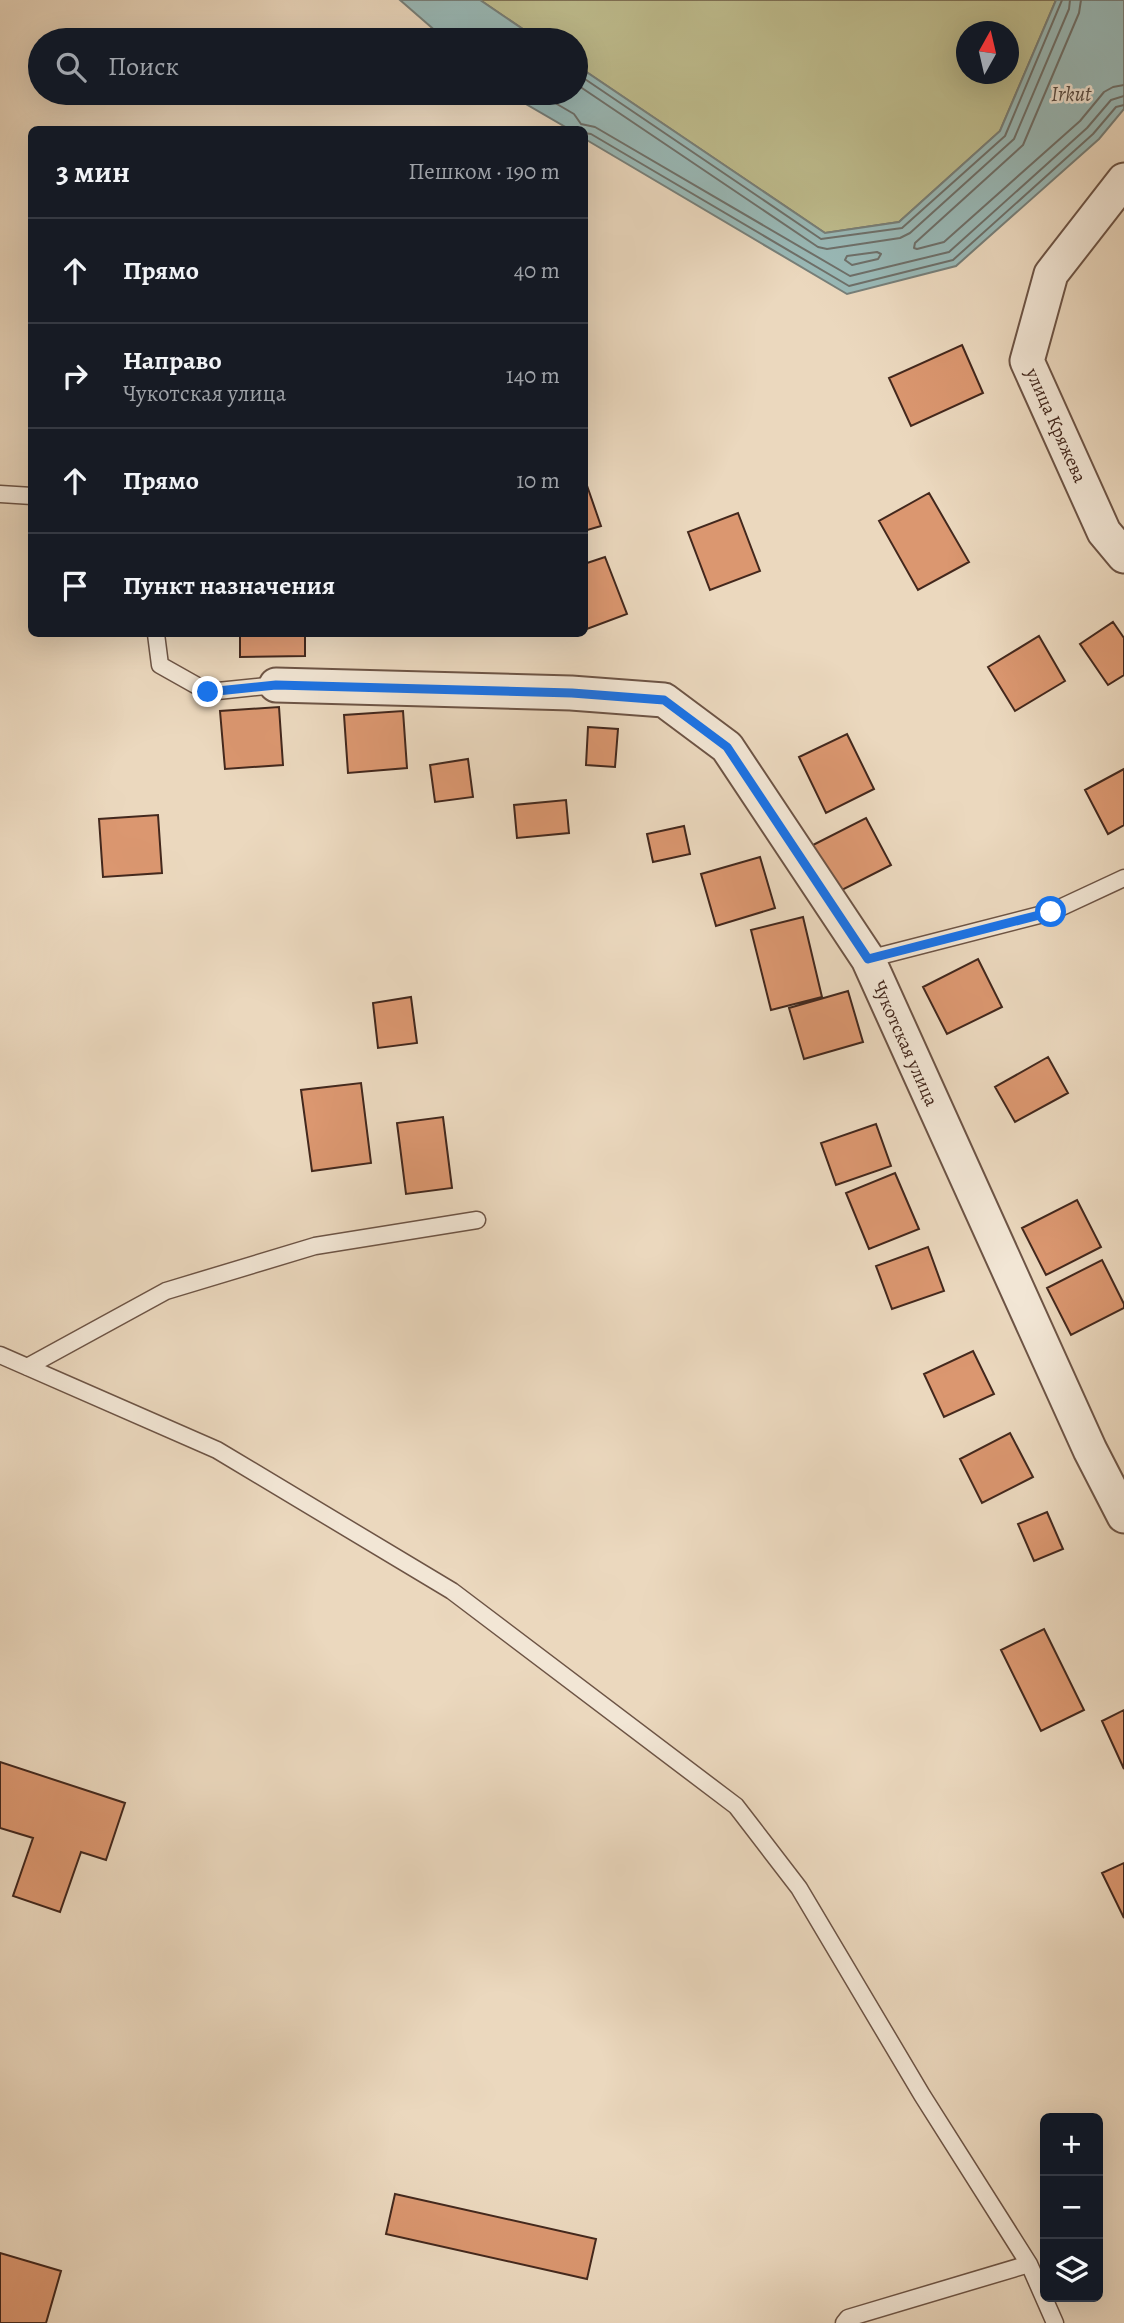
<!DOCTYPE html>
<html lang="ru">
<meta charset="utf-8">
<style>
:root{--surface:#171b24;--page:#242831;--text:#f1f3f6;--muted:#9ea1a6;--line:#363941}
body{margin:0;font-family:Alegreya,serif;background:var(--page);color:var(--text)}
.controls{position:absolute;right:21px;bottom:21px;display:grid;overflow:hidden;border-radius:10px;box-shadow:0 7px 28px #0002}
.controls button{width:63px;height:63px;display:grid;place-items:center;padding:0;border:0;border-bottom:2px solid var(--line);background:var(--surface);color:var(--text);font:35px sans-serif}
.compass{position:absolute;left:956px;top:21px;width:63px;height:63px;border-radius:50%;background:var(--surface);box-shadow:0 7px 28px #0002;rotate:8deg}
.stop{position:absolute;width:21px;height:21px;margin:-16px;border:5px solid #1a73e8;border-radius:50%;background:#fff}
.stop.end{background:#1a73e8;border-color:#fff;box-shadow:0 2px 7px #0008}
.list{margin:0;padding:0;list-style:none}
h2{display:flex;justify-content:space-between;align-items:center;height:91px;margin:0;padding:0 28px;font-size:30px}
h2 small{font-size:23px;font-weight:400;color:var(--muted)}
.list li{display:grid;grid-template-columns:46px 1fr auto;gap:21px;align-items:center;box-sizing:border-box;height:105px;padding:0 28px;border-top:2px solid var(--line)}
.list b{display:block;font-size:26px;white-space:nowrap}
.list p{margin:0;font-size:23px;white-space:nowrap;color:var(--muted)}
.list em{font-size:23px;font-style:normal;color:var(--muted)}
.icon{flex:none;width:38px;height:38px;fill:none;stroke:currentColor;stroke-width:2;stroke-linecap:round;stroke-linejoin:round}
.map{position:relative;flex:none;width:1124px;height:2323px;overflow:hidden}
.search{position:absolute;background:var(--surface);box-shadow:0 7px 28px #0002;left:28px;top:28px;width:560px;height:77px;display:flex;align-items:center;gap:18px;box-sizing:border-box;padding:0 24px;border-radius:38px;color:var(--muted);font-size:26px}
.panel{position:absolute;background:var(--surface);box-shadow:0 7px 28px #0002;left:28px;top:126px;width:560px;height:511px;border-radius:10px}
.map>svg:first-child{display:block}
</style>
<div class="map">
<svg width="1124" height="2323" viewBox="0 0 1124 2323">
<rect width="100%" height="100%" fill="#ebd8be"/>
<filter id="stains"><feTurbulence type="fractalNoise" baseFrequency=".00286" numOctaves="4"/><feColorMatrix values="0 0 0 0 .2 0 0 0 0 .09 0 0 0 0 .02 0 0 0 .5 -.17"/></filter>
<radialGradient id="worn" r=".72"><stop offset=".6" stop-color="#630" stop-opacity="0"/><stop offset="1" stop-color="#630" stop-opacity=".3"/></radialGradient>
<!-- green -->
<path fill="#bebc8d" stroke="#807255" stroke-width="2" fill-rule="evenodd" d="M480,0H1056L1000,131L899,222L825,233L576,65V40H539ZM967,32H1009V74H967Z"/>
<!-- water -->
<path fill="#99b9b7" stroke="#777f79" stroke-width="2" d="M400,0H480L539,40H446Z
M1056,0H1124V109L1099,139L956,266L847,294L585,139L584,130L569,129L507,93H576V65L825,233L899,222L1000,131Z"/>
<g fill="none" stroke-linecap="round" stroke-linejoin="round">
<!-- shore -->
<path stroke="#6e706a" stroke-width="2" d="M1081,0L1079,13L1023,145L915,243L914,248L917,249L944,242L1080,121L1104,92L1113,87L1124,85
M576,73L821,239L902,228L1005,136L1062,0
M576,84L818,247L827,249L900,238L910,233L1014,139L1069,9L1070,0
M538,93L574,114L581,124L595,127L850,276L949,252L1087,128L1111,100L1124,96
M584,133L591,134L849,286L953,260L1093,134L1116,107L1124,105
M877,252L881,254L878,259L852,265L845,260L847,256Z"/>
</g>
<!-- building -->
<path fill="#db9770" stroke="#43281d" stroke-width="2" d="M962,345L983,393L911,426L889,378Z
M584,477L601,526L584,531Z
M929,493L969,562L918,590L879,521Z
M738,513L760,571L710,590L688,532Z
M605,557L627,614L584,630V564Z
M1113,622L1124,638V675L1108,685L1080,644Z
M240,634H305V656L240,657Z
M1039,636L1065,681L1015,711L988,667Z
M279,707L283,765L225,769L220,711Z
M403,711L407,768L348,773L344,715Z
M588,727L618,729L615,767L586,765Z
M847,734L874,789L826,813L799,757Z
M468,759L473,797L435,802L430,765Z
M1124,769V825L1108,834L1085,790Z
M566,800L569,833L517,838L514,805Z
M158,815L162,873L103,877L99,819Z
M866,818L891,865L836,893L811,846Z
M684,826L690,854L653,862L647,834Z
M760,857L775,908L716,926L701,874Z
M803,917L822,997L771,1010L751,930Z
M978,959L1002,1007L947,1034L923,987Z
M848,991L863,1042L804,1059L789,1008Z
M411,997L417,1043L378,1048L373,1003Z
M1048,1057L1068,1093L1015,1122L995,1087Z
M361,1083L371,1163L312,1171L301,1090Z
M443,1117L452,1188L406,1194L397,1123Z
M876,1124L891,1166L836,1185L821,1143Z
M895,1173L919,1229L869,1249L846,1193Z
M1077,1200L1101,1247L1046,1275L1022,1228Z
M928,1247L944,1291L892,1309L876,1266Z
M1102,1260L1124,1304V1308L1071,1335L1047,1288Z
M973,1351L994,1394L944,1417L924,1374Z
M1010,1433L1033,1477L982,1503L960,1459Z
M1047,1512L1063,1549L1034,1561L1018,1524Z
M1044,1629L1084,1710L1041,1731L1001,1650Z
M1124,1710V1769L1102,1721Z
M0,1762L125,1803L106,1860L81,1852L60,1912L13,1896L33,1838L0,1828Z
M1124,1863V1918L1102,1873Z
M395,2194L596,2239L587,2279L386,2234Z
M0,2253L61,2271L46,2323H0Z"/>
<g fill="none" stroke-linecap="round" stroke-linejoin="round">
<defs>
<path id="lane" d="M0,494L32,496
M156,634L160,665L208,692L276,685
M868,959L1051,912L1124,878
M0,1355L217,1450L452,1591L736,1806L799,1888L922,2095L1029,2264L1055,2323
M27,1367L166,1291L315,1246L477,1220
M844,2323L848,2318L1029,2264"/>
<path id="street" d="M1124,180L1051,274L1027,361L1104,532L1124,556
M276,685L571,693L664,700L727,747L868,959L1090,1450L1124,1516"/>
</defs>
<!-- lane casing -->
<use href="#lane" stroke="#6d5445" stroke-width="19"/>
<!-- street casing -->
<use href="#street" stroke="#6d5445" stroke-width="37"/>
<!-- lane -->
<use href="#lane" stroke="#f2e6d5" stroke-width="16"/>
<!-- street -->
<use href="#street" stroke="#f2e6d5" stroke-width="33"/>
</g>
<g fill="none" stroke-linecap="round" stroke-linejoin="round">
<!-- route -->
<path stroke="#1a73e8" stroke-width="9" d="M208,692L276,685L572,693L664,700L727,747L868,959L1051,912"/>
</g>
<g text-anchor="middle" stroke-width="5" stroke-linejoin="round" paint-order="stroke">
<!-- street labels -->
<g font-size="19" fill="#43281d" stroke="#f2e6d5">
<text transform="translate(1057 425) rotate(66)" y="7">улица Кряжева</text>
<text transform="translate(906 1043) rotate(66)" y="7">Чукотская улица</text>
</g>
<!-- water labels -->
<g font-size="21" font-style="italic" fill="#584c44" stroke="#f2e6d5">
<text x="1071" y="101">Irkut</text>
</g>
</g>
<rect width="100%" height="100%" filter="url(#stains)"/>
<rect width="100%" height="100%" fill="url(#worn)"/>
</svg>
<div class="controls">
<button>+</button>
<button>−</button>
<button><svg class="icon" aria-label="layers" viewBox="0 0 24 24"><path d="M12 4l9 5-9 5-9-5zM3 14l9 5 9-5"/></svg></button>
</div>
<svg class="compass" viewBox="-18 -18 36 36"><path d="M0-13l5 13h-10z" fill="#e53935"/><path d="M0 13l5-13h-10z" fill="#9ea1a6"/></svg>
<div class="stop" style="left:1051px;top:912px"></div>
<div class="stop end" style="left:208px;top:692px"></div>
<div class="search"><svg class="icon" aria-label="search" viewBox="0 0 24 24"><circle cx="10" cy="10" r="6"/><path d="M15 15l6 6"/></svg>Поиск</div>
<section class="panel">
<h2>3 мин<small>Пешком · 190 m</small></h2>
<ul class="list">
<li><svg class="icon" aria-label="ahead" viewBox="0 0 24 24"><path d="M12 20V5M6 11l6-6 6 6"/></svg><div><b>Прямо</b></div><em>40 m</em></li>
<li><svg class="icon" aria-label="right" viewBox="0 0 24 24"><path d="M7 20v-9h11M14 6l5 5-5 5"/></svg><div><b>Направо</b><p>Чукотская улица</p></div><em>140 m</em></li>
<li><svg class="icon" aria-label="ahead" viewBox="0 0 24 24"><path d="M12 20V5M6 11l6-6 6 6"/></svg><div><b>Прямо</b></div><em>10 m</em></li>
<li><svg class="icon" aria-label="arrive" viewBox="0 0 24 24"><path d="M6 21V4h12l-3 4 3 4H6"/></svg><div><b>Пункт назначения</b></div></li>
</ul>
</section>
</div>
